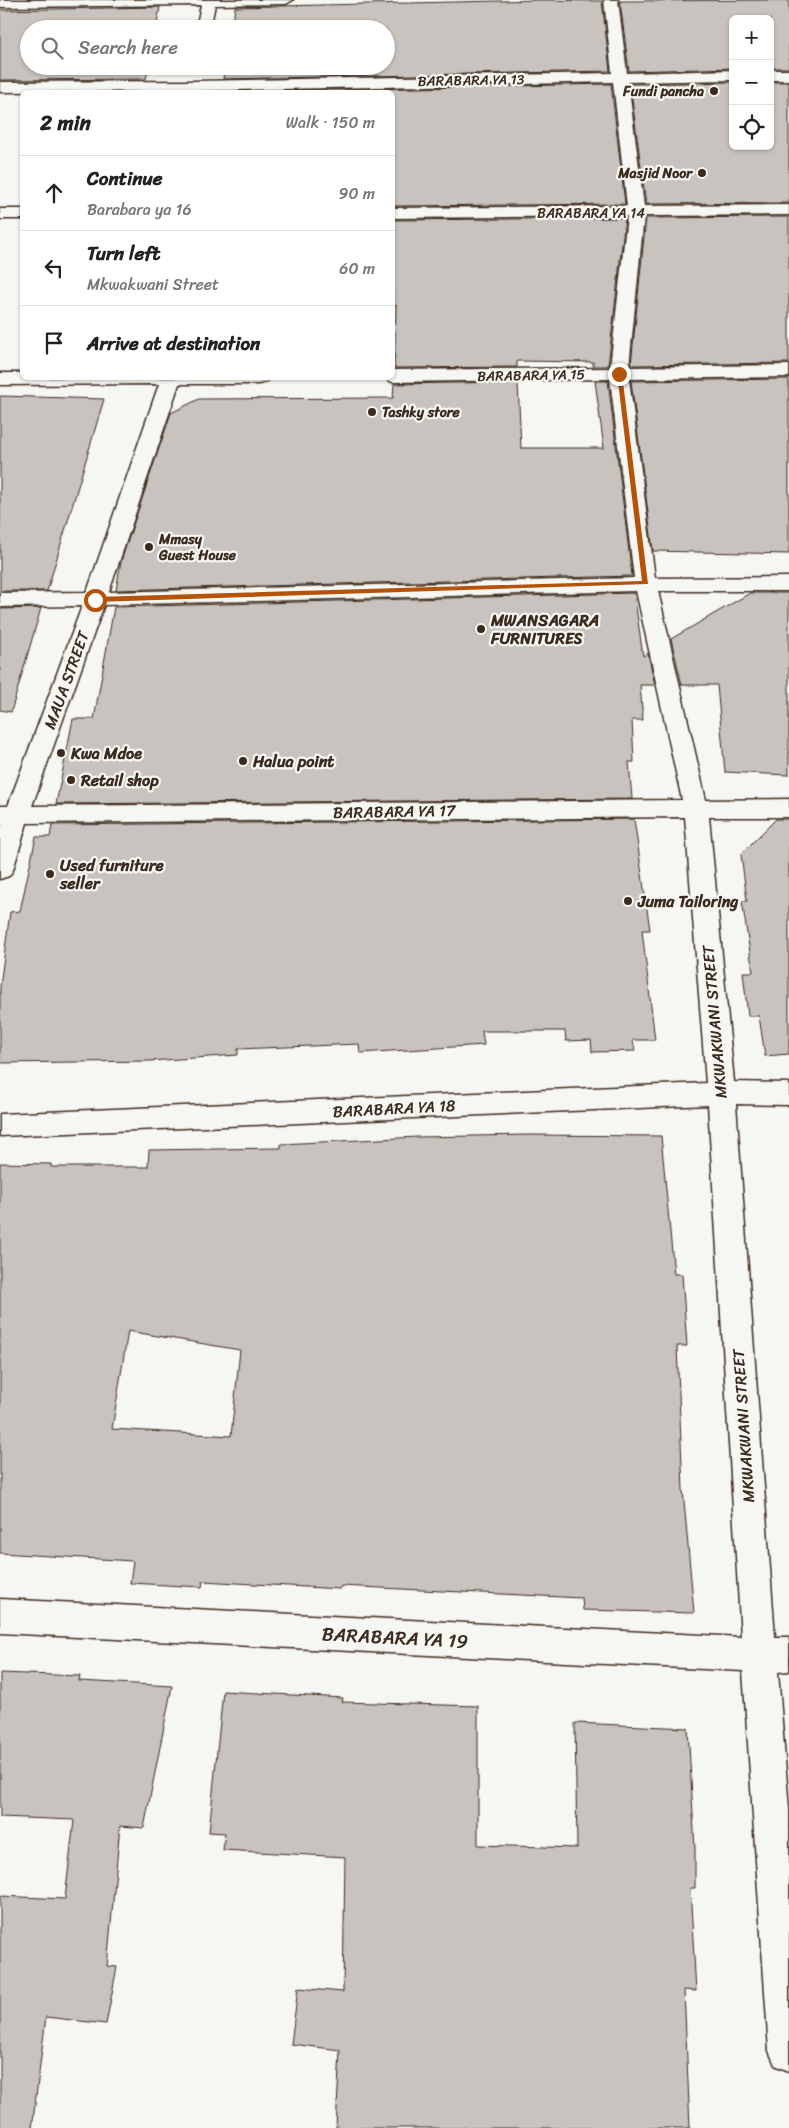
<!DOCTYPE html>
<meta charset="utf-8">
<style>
:root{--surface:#fff;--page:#f2f2f2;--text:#222;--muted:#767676;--line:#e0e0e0}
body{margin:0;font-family:Sriracha,sans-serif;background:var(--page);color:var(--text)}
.controls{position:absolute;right:15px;top:15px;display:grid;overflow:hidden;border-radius:8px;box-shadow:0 1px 4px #0004}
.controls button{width:45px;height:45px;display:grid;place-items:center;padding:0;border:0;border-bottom:1px solid var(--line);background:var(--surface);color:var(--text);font:25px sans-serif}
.stop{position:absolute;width:15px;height:15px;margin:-11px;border:4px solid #b45309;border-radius:50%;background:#fff}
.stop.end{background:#b45309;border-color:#fff;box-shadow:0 1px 5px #0008}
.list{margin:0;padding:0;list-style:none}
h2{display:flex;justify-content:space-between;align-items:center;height:65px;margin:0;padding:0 20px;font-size:21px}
h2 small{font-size:16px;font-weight:400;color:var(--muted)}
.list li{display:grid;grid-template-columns:32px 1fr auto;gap:15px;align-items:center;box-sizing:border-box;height:75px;padding:0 20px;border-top:1px solid var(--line)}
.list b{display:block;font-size:19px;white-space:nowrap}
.list p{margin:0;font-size:16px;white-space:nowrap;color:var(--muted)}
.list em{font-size:16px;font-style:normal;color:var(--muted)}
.icon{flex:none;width:28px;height:28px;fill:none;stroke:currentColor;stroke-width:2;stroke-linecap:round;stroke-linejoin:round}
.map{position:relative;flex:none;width:789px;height:2128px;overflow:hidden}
.search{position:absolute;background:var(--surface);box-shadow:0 1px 4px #0004;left:20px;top:20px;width:375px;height:55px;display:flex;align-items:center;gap:12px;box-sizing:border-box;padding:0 18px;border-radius:28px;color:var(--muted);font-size:19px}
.panel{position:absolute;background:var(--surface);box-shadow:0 1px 4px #0004;left:20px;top:90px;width:375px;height:290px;border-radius:8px}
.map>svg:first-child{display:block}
</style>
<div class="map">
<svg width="789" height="2128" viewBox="0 0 789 2128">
<rect width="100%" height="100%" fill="#f6f6f2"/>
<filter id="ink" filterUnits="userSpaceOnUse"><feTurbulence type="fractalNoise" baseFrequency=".02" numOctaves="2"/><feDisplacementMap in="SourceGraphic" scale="10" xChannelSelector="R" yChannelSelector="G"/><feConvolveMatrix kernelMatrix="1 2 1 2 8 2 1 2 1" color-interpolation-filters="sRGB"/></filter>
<g filter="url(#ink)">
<!-- building -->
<path fill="#c8c3be" stroke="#3b2a1e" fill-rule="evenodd" d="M542,0L602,1L610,71L223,79L225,66H386V29H232L235,7Z
M789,0V68H770V19H733V68L629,71L620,1Z
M160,7L156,29H29V66H149L146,79L0,80V10Z
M733,82V146H770V82H789V203L646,204L630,84Z
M611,84L625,204L392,206V92H221Z
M789,217V363L631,365L646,218Z
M625,218L608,366H593V362L517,361V367L394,368L396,305H394L392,288V220Z
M789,379V554L653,551L631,381Z
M595,381H608L632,576L116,590L121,561L171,413L199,399L393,398L394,384L518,382L521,448H604Z
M0,396L104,399L47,591H0Z
M634,593L643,656L648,653L655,685H640L643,720H632L634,762H629L632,799L56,804L73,719H94L114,607Z
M750,593H789V775L725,772L717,685H682L671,639Z
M41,608L11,712L0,710V609Z
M634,819L650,930H642L655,1040H633L635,1051L592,1052L591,1040L566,1041L565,1031H482L484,1045L360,1053L359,1044L238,1049V1055L150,1061L0,1063V986L10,912L20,911L36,837H50L52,825Z
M776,819H789V1054L765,1056L759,1016H748L743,972H753L742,901H747L741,854Z
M528,1135L661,1136L674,1274H682L687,1346H677L683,1490L694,1613L583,1610L582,1598L341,1586L340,1589L203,1581L202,1587L130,1583L133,1561L0,1553V1163L51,1164V1167H148L149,1150L281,1148V1144L418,1137ZM128,1331L240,1350L231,1436L112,1429Z
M0,1673L80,1676L79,1681L172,1686L144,1828L120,1826L107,1966L117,1967L106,2024L46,2017L32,2128H0V1896L65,1899L74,1820L0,1817Z
M223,1691L343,1698L342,1702L478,1706V1845L577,1848L575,1723L688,1728L695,1849V1888H690L696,1991L684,1990L690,2128H336L340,2050L291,2044L298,1988L343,1992L345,1857L223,1850L225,1833L209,1832Z"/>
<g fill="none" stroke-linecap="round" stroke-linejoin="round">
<defs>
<path id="street" d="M0,0H293L286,4L215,5L210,29H196L201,5L0,7Z
M604,0H618L627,73L733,70V80L628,82L644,206L789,205V215L644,216L629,367L789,365V377L629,379L655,578L789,577V591H658L706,800L789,799V817H709L734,1082L789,1083V1105L736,1104L775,1637H789V1671L778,1672L789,1809V2071L775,2065L769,2051L743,1671L0,1633V1599L741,1637L708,1105L0,1136V1114L706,1083L685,817L27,823L13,870L9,876L0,879V830L2,824H0V806H8L82,606L0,607V593L87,592L159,384L0,385V373H22V378H269L266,382L259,384H179L109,592L634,578L610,379L392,382L384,378H392V370L610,368L627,216L392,218V208L627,206L613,82L193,91L0,92V82L193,81L612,73ZM636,591L682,800L32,806L104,605Z
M770,70H789V80H770Z
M0,209H22V219H0Z"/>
</defs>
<!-- street casing -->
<use href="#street" stroke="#3b2a1e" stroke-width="3"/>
<!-- street -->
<use href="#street" fill="#f6f6f2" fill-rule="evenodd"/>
</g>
</g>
<!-- route -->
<path fill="#b45309" d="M617,373L622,374L648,584L95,602L92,600L95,597L642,581Z"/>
<!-- markers -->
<g fill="#3b2a1e" stroke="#f6f6f2" stroke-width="2">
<circle cx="714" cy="91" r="5"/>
<circle cx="702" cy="173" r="5"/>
<circle cx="372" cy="412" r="5"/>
<circle cx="149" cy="547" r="5"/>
<circle cx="481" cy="629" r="5"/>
<circle cx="61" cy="753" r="5"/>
<circle cx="243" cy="761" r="5"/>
<circle cx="71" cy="780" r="5"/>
<circle cx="50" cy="874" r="5"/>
<circle cx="628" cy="901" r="5"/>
</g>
<g text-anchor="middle" stroke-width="4.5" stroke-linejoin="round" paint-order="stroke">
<!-- far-street labels -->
<g font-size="14" fill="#3b2a1e" stroke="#f6f6f2">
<text transform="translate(471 80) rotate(-1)" y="5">BARABARA YA 13</text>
<text x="591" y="218">BARABARA YA 14</text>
<text transform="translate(531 375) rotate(-1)" y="5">BARABARA YA 15</text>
</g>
<!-- far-poi labels -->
<g font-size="14" font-weight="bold" fill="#3b2a1e" stroke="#f6f6f2" text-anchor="end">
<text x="704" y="96">Fundi pancha</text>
<text x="692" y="178">Masjid Noor</text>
<text x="382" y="417" text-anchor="start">Tashky store</text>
<text x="159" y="544" text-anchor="start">Mmasy<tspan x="159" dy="16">Guest House</tspan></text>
</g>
<!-- poi labels -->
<g font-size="16" font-weight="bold" fill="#3b2a1e" stroke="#f6f6f2" text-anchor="start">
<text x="491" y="626">MWANSAGARA<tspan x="491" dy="18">FURNITURES</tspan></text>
<text x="71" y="759">Kwa Mdoe</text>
<text x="253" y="767">Halua point</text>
<text x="81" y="786">Retail shop</text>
<text x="60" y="871">Used furniture<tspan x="60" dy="18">seller</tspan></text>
<text x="638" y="907">Juma Tailoring</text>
</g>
<!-- street labels -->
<g font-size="16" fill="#3b2a1e" stroke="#f6f6f2">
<text transform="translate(66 680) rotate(-70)" y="6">MAUA STREET</text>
<text transform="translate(394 811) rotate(-1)" y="6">BARABARA YA 17</text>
<text transform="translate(714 1022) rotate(-95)" y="6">MKWAKWANI STREET</text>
<text transform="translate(394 1108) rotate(-3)" y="6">BARABARA YA 18</text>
<text transform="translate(743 1426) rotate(-94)" y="6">MKWAKWANI STREET</text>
</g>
<!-- near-street labels -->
<g font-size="19" fill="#3b2a1e" stroke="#f6f6f2">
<text transform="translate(395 1637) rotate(3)" y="7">BARABARA YA 19</text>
</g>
</g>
</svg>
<div class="controls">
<button>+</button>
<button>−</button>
<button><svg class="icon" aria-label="locate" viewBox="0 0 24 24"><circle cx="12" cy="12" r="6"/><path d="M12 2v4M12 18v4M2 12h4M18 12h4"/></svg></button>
</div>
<div class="stop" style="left:95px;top:600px"></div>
<div class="stop end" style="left:619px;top:374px"></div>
<div class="search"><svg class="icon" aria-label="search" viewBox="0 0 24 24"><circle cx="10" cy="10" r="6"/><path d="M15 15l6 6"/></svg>Search here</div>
<section class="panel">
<h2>2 min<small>Walk · 150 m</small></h2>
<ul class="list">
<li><svg class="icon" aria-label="ahead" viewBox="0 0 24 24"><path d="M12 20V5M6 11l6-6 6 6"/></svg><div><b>Continue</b><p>Barabara ya 16</p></div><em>90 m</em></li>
<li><svg class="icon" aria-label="left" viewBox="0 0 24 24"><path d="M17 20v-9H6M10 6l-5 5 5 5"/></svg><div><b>Turn left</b><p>Mkwakwani Street</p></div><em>60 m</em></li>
<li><svg class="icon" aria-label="arrive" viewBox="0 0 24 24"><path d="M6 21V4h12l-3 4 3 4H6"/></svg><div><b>Arrive at destination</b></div></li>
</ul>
</section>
</div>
